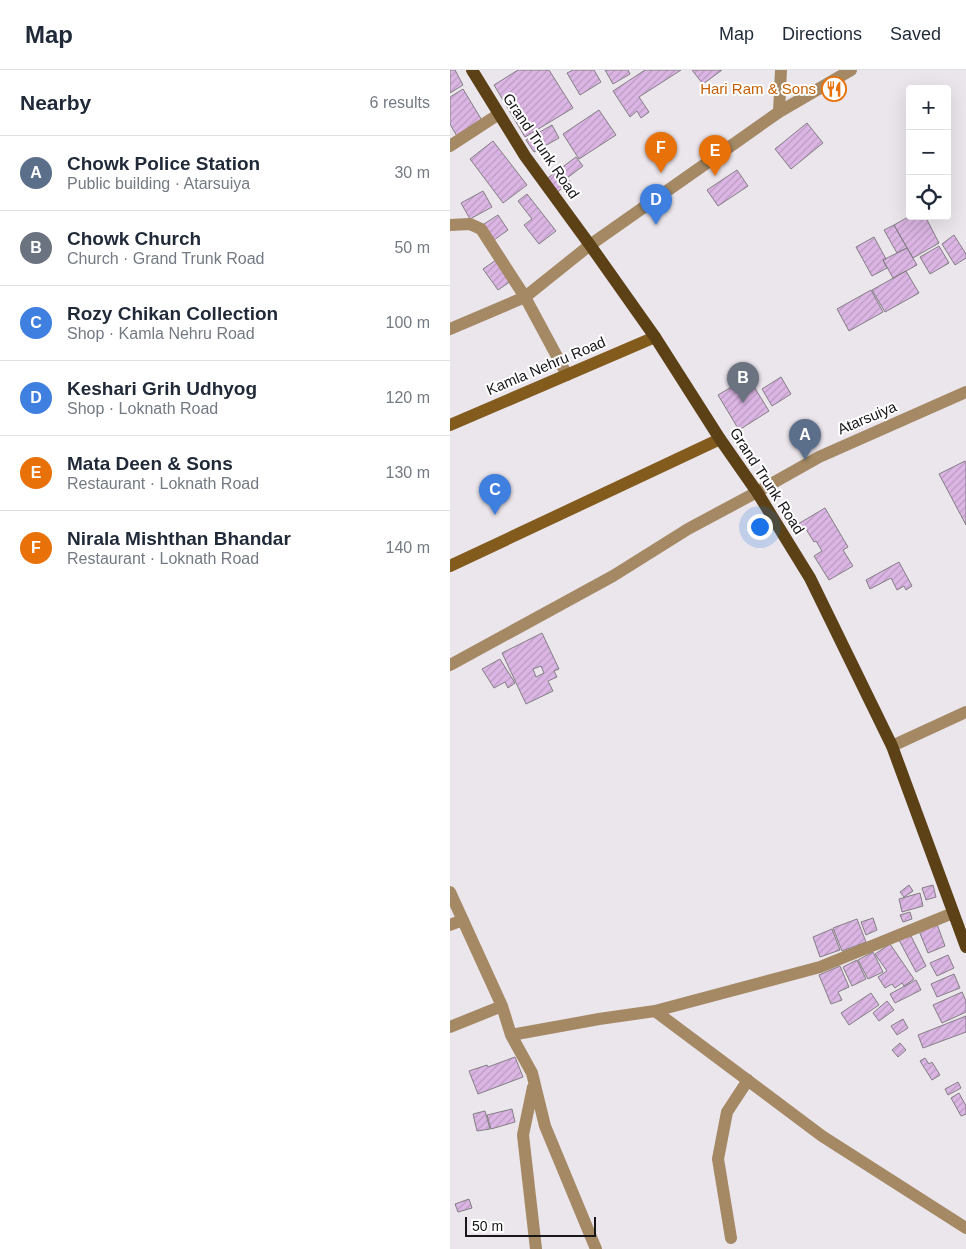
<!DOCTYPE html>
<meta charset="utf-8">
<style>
:root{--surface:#fff;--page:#f6f6f7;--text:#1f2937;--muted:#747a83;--line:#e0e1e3;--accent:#ea580c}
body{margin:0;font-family:Arial,sans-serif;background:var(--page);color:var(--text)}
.controls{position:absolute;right:15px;top:15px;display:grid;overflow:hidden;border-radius:5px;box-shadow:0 5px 20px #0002}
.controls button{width:45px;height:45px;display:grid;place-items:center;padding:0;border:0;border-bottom:1px solid var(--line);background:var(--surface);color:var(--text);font:25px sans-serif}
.scale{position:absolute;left:15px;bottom:12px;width:131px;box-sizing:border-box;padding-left:5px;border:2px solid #181619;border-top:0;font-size:14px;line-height:18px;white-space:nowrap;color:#181619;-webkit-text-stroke:4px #fff;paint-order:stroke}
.you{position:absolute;left:309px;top:456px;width:18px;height:18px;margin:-12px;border:4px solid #fff;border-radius:50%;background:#1a73e8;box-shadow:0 0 0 8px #1a73e833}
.badge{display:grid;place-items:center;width:32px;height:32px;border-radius:50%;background:var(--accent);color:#fff;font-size:16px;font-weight:700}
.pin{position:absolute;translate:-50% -41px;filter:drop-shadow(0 1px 2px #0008)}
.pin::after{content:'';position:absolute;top:26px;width:18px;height:15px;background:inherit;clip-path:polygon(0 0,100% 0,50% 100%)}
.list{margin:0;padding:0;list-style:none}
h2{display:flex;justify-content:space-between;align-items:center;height:65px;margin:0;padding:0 20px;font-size:21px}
h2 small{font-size:16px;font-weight:400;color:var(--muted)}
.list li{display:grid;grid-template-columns:32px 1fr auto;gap:15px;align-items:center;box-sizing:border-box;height:75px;padding:0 20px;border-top:1px solid var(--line)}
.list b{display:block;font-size:19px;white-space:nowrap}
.list p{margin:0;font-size:16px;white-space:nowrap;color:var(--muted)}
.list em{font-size:16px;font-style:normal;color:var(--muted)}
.icon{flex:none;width:28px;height:28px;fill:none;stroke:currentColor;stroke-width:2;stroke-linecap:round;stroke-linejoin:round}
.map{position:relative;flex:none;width:516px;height:1179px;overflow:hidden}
header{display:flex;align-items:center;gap:30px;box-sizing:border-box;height:70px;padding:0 25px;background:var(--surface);border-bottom:1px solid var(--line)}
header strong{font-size:24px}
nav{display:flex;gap:28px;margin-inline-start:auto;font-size:18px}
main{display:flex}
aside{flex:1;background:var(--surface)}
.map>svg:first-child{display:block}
</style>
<header>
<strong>Map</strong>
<nav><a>Map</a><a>Directions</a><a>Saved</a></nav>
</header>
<main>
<aside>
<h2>Nearby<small>6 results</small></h2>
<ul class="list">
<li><span class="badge" style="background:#5c6f8a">A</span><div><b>Chowk Police Station</b><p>Public building · Atarsuiya</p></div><em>30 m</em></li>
<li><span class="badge" style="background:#6b7280">B</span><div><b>Chowk Church</b><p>Church · Grand Trunk Road</p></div><em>50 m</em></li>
<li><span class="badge" style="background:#3f7fe0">C</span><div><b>Rozy Chikan Collection</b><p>Shop · Kamla Nehru Road</p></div><em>100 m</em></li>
<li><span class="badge" style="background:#3f7fe0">D</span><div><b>Keshari Grih Udhyog</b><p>Shop · Loknath Road</p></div><em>120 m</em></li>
<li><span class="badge" style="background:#e8710a">E</span><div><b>Mata Deen &amp; Sons</b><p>Restaurant · Loknath Road</p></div><em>130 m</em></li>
<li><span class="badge" style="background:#e8710a">F</span><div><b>Nirala Mishthan Bhandar</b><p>Restaurant · Loknath Road</p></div><em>140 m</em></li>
</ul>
</aside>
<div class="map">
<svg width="516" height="1179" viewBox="0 0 516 1179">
<defs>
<pattern id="building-hatch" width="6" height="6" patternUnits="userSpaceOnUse" patternTransform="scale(1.25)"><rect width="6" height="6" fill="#dbb5e3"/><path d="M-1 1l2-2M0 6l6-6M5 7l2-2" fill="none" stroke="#bb9bc2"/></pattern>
</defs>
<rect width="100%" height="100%" fill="#ebe5ec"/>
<!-- building -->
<path fill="url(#building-hatch)" stroke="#837e84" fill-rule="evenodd" d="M0,0H5L13,15L0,23Z
M68,0H99L123,38L75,67L44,15Z
M123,0H144L151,12L130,25L117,3Z
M155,0H178L180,4L163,14Z
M195,0H231L189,27L199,42L191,48L187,41L180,47L163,21Z
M242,0H272L253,14Z
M13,19L33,52L8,68L0,54V27Z
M149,40L166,65L129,89L113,64Z
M357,53L373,73L341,99L325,79Z
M102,55L109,68L84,82L76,70Z
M43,71L77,115L53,133L20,89Z
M126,87L133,96L117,108L120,112L105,124L95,110Z
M287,100L298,116L268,136L257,120Z
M33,121L42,137L20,149L11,133Z
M77,124L106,161L89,174L74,155L82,149L68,131Z
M48,145L58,160L44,170L34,154Z
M460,146H475L489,173L463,188L444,155Z
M444,155L457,178L447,183L434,160Z
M504,165L516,184V188L505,195L492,174Z
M424,167L436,189L433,190L437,198L422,206L406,177Z
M489,176L499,193L480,204L470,187Z
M457,178L467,195L443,208L433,190Z
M46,190L61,211L48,220L33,199Z
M456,201L469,223L435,242L422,220Z
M421,220L433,242L399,261L387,239Z
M298,307L319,341L289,360L268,325Z
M331,307L341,324L322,336L312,319Z
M515,391L516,393V455L489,404Z
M375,438L398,477L393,480L403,496L379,510L364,486L372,481L366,471L364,472L354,456L351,458L348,454Z
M449,492L462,516L456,520L454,516L447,520L441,508L420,519L416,510Z
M92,563L109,599L104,601L107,607L98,611L103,621L76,634L52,583ZM91,596L94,603L86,607L83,599Z
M50,589L65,613L58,618L55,612L44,618L32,599Z
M459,815L463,821L454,827L450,822Z
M483,815L486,827L476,830L472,818Z
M470,823L473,836L452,842L449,829Z
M460,842L462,849L453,852L450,845Z
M423,848L427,860L416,865L411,852Z
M407,849L416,872L392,881L383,858Z
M487,854L495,876L478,883L469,861Z
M382,859L390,880L370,887L363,867Z
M460,864L476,896L466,902L449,870Z
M440,874L464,909L454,916L452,913L445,918L442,914L435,918L428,907L437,901L425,884Z
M423,882L433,902L418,909L408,890Z
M498,885L504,898L487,906L480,893Z
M407,890L416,909L402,916L393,897Z
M390,896L399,917L388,922L392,930L381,934L369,905Z
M504,904L510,918L487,927L481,914Z
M466,910L471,920L445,933L440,924Z
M512,922L516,931V942L492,953L483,935Z
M421,923L429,935L399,955L391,943Z
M437,931L444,940L429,951L423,943Z
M516,946V962L473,978L468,965Z
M453,949L458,958L447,965L441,956Z
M450,973L456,980L448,987L442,980Z
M65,987L73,1007L28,1024L19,1001L37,995L38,997Z
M475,988L479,994L482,992L490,1005L482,1010L470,991Z
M508,1012L511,1018L498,1025L495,1019Z
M509,1023L516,1036V1044L511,1046L501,1028Z
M62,1039L65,1052L41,1059L37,1045Z
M35,1041L40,1059L27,1061L23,1044Z
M19,1129L22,1138L8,1142L5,1134Z"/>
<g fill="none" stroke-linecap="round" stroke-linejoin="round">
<!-- minor -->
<path stroke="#a48964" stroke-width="12" d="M329,42L331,0
M0,76L49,44
M0,155L20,154L31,159L75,227L117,305
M0,259L75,227L140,175L261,90L329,42L401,0
M0,595L163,506L238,459L307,422
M442,676L516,642
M0,822L52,936L61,965L82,1003L95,1056L146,1179
M0,855L13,850
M205,941L370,897L503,843
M0,957L52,936
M61,965L149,949L205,941L372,1066L516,1158
M83,1017L73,1065L86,1179
M281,1168L268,1089L277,1042L298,1010"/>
<!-- tertiary -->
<path stroke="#a48964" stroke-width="12" d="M307,422L369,387L516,322"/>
<!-- secondary -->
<path stroke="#825b1d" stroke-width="12" d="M0,355L205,267
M0,496L270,369"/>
<!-- primary -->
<path stroke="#5c4116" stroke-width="12" d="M22,0L75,86L140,175L205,267L270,369L307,422L360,508L442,676L516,877"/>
</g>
<!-- icons -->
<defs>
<symbol id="restaurant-ring" viewBox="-11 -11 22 22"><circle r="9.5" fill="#fff" stroke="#e8710a" stroke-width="1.5"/><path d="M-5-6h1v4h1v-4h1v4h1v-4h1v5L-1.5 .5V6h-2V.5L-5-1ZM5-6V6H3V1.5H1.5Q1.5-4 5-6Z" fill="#e8710a"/></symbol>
</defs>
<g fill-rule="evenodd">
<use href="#restaurant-ring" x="370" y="5" width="28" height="28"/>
</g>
<g text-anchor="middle" stroke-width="4" stroke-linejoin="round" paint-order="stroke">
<!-- food labels -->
<g font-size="15" fill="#c56008" stroke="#fff" text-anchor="end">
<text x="366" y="24">Hari Ram &amp; Sons</text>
</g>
<!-- street labels -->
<g font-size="15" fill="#181619" stroke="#fff">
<text transform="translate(91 76) rotate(56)" y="5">Grand Trunk Road</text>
<text transform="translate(96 296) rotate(-23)" y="5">Kamla Nehru Road</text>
<text transform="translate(417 348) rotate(-23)" y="5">Atarsuiya</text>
<text transform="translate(317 411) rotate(57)" y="5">Grand Trunk Road</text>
</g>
</g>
</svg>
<div class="controls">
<button>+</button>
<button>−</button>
<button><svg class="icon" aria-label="locate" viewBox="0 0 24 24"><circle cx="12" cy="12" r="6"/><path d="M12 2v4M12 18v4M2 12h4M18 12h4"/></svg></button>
</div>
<div class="scale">50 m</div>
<div class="you"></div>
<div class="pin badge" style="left:355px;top:390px;background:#5c6f8a">A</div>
<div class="pin badge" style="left:293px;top:333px;background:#6b7280">B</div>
<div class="pin badge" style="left:45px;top:445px;background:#3f7fe0">C</div>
<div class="pin badge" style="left:206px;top:155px;background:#3f7fe0">D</div>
<div class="pin badge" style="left:265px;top:106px;background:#e8710a">E</div>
<div class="pin badge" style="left:211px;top:103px;background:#e8710a">F</div>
</div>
</main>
